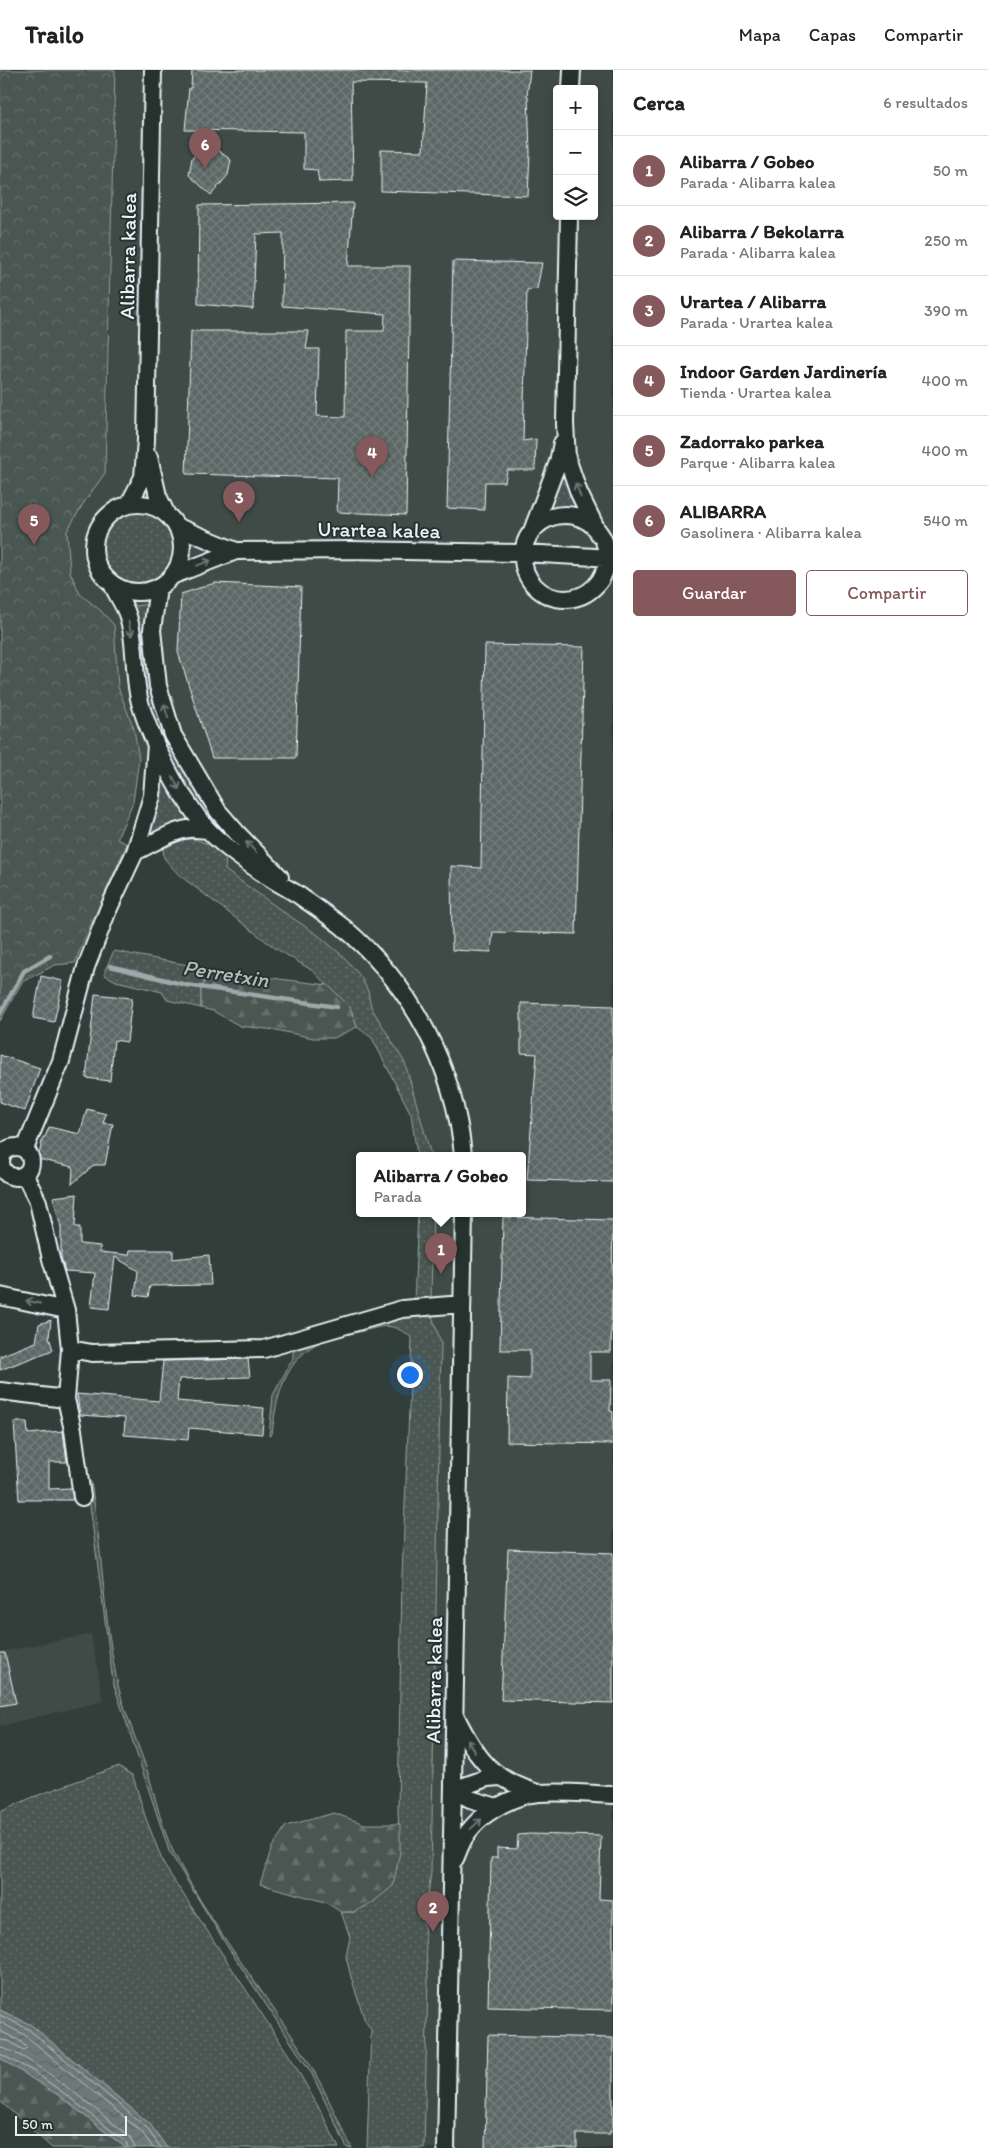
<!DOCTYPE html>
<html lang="es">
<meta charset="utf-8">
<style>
:root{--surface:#fff;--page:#f6f6f6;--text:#222;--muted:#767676;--line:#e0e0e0;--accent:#85585c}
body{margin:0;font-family:Itim,sans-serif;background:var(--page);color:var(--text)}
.controls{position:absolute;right:15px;top:15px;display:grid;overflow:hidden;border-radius:5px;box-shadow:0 2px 12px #0003}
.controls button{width:45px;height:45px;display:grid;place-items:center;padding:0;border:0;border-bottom:1px solid var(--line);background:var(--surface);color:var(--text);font:25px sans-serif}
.scale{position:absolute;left:15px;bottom:12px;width:112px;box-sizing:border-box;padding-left:5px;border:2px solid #e8f1f8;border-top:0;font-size:14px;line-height:18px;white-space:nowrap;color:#e8f1f8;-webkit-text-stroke:4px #26332d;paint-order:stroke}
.you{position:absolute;left:409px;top:1304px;width:18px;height:18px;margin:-12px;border:4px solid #fff;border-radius:50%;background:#1a73e8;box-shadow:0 0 0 8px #1a73e833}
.badge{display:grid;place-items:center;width:32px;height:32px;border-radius:50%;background:var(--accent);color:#fff;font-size:16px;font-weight:700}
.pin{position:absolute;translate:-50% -41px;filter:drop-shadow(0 1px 2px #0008)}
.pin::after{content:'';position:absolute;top:26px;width:18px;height:15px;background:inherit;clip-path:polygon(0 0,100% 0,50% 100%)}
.popup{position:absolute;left:356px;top:1082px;width:170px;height:65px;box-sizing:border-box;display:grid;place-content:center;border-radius:5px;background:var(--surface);filter:drop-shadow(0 1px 4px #0005);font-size:16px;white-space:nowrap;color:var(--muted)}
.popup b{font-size:19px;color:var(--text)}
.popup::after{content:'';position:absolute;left:50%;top:100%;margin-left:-10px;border:10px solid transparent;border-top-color:var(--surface)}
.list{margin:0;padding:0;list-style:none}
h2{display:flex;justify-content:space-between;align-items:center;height:65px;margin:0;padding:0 20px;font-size:21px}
h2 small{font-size:16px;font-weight:400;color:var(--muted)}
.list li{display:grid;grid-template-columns:32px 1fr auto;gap:15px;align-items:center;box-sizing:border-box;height:70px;padding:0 20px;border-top:1px solid var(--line)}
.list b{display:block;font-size:19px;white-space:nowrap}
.list p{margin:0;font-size:16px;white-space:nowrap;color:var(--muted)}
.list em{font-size:16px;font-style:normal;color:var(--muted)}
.actions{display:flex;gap:10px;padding:15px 20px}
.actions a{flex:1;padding:11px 0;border:1px solid var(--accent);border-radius:5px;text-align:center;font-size:18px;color:var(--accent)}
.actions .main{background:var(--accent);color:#fff}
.icon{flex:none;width:28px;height:28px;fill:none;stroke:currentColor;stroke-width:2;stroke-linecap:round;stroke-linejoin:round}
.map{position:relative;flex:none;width:613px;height:2078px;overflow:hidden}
header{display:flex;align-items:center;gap:30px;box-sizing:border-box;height:70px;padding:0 25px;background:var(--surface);border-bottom:1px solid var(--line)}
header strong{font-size:24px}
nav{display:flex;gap:28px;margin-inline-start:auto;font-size:18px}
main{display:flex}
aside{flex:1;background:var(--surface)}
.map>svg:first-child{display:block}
</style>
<header>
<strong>Trailo</strong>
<nav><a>Mapa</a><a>Capas</a><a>Compartir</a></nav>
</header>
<main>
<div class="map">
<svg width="613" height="2078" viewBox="0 0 613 2078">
<defs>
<pattern id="grass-dots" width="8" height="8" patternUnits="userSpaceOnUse" patternTransform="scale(1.25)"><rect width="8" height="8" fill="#495651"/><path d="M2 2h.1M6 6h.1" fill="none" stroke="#636f6b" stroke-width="1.8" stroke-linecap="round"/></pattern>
<pattern id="forest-firs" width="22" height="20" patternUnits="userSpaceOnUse" patternTransform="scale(1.25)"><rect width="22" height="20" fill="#495651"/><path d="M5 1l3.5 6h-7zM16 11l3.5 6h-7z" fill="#636f6b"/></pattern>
<pattern id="park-crowns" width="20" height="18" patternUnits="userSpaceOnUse" patternTransform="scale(1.25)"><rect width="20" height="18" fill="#495651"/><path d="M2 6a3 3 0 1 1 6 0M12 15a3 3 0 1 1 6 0" fill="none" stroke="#636f6b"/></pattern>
<pattern id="water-waves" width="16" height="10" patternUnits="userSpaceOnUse" patternTransform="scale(1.25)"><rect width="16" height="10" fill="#6d7978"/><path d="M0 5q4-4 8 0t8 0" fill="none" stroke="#5b6363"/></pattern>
<pattern id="building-cross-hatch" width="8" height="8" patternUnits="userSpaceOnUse" patternTransform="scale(1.25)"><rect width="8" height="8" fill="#5c6865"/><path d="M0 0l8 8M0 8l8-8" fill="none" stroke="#737e7c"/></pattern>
</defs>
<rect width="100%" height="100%" fill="#323e39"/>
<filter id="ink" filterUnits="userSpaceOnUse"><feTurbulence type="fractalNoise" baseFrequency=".02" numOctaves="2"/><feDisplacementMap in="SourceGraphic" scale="10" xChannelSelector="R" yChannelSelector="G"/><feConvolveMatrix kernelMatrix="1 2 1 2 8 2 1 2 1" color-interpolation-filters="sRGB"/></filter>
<g filter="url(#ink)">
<!-- built -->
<path fill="#3f4b46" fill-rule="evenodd" d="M115,0H613V2078H424L428,1907L424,1854L431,1803L441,1273L431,1243L433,1143H522V1085H431L405,993L371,937L368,921L318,865L285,843L225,800L226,786L209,773L161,698L139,689L134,659L118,617L114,555L100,540L80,524L70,502L67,460L83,434L95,420L108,348ZM557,19H594V146H557Z
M91,1564L103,1631L0,1656V1582Z"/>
<!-- grass -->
<path fill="url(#grass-dots)" stroke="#98a4a4" d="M565,382L584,442C569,437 558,437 543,442Z
M102 478a37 37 0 1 1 74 0a37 37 0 1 1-74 0Z
M150,534L156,622L241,774L236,776C193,741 160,685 146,631C138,601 134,568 128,537Z
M161,698L195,753L147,770Z
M187,769C203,769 214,777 226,786L225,800L285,843L318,865L345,888L361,907L368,921L371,937L405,993L431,1085H417L411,1044L372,968L357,957L350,937L313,901L275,878L179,805L164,788L163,778L170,772Z
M114,881L188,895L209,904L201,919V938L167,930L162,922L116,911L105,905V900Z
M418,1143H433L431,1228L414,1232Z
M431,1243L441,1273L431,1803L424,1854L428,1907L424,2078H367L371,1959L365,1951L351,1907L346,1887L350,1867L341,1842H354L372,1833L400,1782L398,1741L402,1506L412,1268C390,1251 385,1256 359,1262C347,1265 333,1266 322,1271C285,1288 276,1327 272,1364L269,1366L273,1325L293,1288V1282C320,1259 394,1247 431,1243Z
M91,1412C102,1476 103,1542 116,1606C123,1640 137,1670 148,1703C156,1729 161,1756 173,1781C207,1850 256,1911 298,1975C320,2007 334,2043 352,2078H347L312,2004L227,1876L169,1781L113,1612L87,1413Z
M119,1696L133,1706L145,1746L164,1795L292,1990L320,2040L339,2078H167L150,2054L31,1955L0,1940V1742L33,1727Z"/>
<!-- forest -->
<path fill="url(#forest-firs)" stroke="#98a4a4" d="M209,904L229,907L255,906L328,915L350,937L357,957L334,968H313L276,960L240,956L213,941L201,938V919Z
M334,1743L364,1754H400V1782L393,1816L372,1833L354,1842H341L325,1832L260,1814L272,1777L286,1756Z
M0,1988L58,2025L126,2078H52L0,2031Z"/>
<!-- park -->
<path fill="url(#park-crowns)" stroke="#98a4a4" d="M0,0H115L105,403L83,434L67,461L70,502L80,524L100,540L114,555L118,617L134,659L139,689L133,732L117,769L127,774L85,868L75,893L55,895L22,912L0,951Z"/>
<!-- water -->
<path fill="url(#water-waves)" stroke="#9ea9ab" d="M0,1940L31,1955L150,2054L167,2078H126L58,2025L0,1988Z"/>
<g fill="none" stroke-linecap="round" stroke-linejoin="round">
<!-- shore -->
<path stroke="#b7c1c5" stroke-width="1" d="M0,1945L28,1959L146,2057L161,2078
M0,1952L25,1965L142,2062L153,2078
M0,1961L20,1971L27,1978L23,1980L9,1971L0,1970
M0,1978C25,1979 107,2049 130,2067L135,2078
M0,1984L33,2001L61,2021L126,2072L128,2078"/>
<!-- stream -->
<path stroke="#9ea9ab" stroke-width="4.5" d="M110,896L186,915L337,937
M0,944L24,901L50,886"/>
</g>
<!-- building -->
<path fill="url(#building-cross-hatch)" stroke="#e8f1f8" d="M192,0H530L527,26H528L530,82L528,126L381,121V80L423,81L427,13L351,12L353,111L319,112L317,100L304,99V62L185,60L189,18H191Z
M208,73L231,90L228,105L211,125L189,105L192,88Z
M353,133L348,196H410L406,445L337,442L338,408L186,404L191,261H309L306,279H319L317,346L345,347L346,261H384L385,244L282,236L283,163L256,164L253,239L198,234L199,135Z
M453,191L542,193L537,219L527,220L523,371L536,369L535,400H507L505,412H485L484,440L447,438Z
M215,513L301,517L296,688H212L178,582L181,524Z
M485,575L584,577L576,864L493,862L491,882L452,880L451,796L481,798Z
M41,906L63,911L54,952L33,948Z
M95,924L132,928L127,972L114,970L110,1011L86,1008Z
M521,933L613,936V1112L527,1110L537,984L521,983Z
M0,985L40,998L25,1041L0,1032Z
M87,1039L106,1044L103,1053L113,1054L105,1095H94L72,1114L73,1097L38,1089L43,1067H45L49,1057L80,1064Z
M77,1124L75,1157H80V1174L100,1176V1182L129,1185L130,1180H173V1189L209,1185L211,1215L150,1216L148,1227L135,1225L138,1201L115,1187L109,1239L91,1237L95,1203L65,1201L61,1187V1157L53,1127Z
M503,1147L613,1150L611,1282H590V1310H611L610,1341L613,1342V1374L507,1372L508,1308L530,1309V1280H500Z
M51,1250L49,1267L53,1280L0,1300V1286L36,1272L39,1254Z
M248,1289L250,1307L179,1309L177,1331L264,1338L262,1364L189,1358L188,1370L124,1365L125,1348L80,1345L77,1324L159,1331L163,1291Z
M14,1352H27L28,1364L63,1361L67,1392H49V1419L71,1418L73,1430H19Z
M508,1479L613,1483V1633L501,1630Z
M0,1583H5L16,1633L0,1636Z
M529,1764L601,1766L599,1829L613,1830V1940L488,1937L491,1788H497V1778L517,1779L518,1765Z
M488,1965L613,1968V2061H610V2064H577V2078H485Z"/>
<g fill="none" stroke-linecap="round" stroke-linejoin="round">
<defs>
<path id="minor" d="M571,19L572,0
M569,146L565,354L567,388L579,423L599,464
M149,387L158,426L166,443
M94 478a44 44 0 1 1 88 0a44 44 0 1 1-88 0Z
M129,434L143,407L146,370L153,0
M523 487a42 42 0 1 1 84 0a42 42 0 1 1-84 0Z
M178,457L236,481
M532,461L558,392L562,373
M174,505L236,481L351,480L523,483L613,488
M112,514C116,523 122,532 126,541C136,566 133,596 138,623C142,649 167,701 181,723C190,735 198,750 208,760C221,774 239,787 255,798C269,809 285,816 300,826C314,836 329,846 343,857C411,914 455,997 463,1085
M158,518L152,560L158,616L173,665L218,741L238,764L280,807
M135,782C152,774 169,762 188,759C194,758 201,760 208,760
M1 1092a15 15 0 1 1 30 0a15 15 0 1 1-30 0Z
M25,1079L61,991L86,897L108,840L135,782L152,726L156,675
M25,1105L38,1132L51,1189L66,1240L70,1279L66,1329L73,1360L82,1427
M0,1226L66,1240
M70,1279L92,1283L264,1279L402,1239L462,1234
M0,1321L66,1329
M456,1647C477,1689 491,1709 538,1723
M453,1720L487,1708L500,1707
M453,1720L470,1729L497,1737
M455,1789C460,1777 464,1765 474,1755C489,1739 516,1725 539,1723C563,1721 589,1724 613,1725
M446,2078L464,1143"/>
</defs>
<!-- minor casing -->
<use href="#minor" stroke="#e8f1f8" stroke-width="20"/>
<!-- minor -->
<use href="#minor" stroke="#26332d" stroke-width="16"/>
</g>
<!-- one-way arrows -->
<defs><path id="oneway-shaft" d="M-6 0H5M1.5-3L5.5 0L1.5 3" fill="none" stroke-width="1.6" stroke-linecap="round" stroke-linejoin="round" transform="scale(1.25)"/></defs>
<g stroke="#6a7674">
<use href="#oneway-shaft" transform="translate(578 420) rotate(-111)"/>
<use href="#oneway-shaft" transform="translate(204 493) rotate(-21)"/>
<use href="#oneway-shaft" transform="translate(130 559) rotate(78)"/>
<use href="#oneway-shaft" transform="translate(166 641) rotate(-107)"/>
<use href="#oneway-shaft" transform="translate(176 713) rotate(63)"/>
<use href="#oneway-shaft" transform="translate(251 777) rotate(-134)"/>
<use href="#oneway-shaft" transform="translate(33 1232) rotate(-168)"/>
<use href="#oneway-shaft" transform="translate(471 1676) rotate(-124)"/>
<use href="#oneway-shaft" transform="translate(476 1754) rotate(-43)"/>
</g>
</g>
<g text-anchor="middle" stroke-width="4" stroke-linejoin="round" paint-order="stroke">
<!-- street labels -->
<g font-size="21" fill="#e8f1f8" stroke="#26332d">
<text transform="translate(128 186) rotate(-89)" y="7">Alibarra kalea</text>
<text transform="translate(379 460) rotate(1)" y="7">Urartea kalea</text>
<text transform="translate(434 1610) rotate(-89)" y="7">Alibarra kalea</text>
</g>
<!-- water labels -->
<g font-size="22" font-style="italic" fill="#b1bbbe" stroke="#26332d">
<text transform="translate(226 903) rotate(9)" y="8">Perretxin</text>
</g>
</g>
</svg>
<div class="controls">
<button>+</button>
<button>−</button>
<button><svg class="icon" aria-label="layers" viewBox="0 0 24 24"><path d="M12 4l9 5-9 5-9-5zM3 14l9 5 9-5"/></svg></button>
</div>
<div class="scale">50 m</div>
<div class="you"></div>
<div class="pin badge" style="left:441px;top:1204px">1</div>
<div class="popup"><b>Alibarra / Gobeo</b>Parada</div>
<div class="pin badge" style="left:433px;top:1862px">2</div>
<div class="pin badge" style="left:239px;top:452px">3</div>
<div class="pin badge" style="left:372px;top:407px">4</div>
<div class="pin badge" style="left:34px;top:475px">5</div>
<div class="pin badge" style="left:205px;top:99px">6</div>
</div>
<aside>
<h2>Cerca<small>6 resultados</small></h2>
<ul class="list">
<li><span class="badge">1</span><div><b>Alibarra / Gobeo</b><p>Parada · Alibarra kalea</p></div><em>50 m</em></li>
<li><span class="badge">2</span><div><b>Alibarra / Bekolarra</b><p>Parada · Alibarra kalea</p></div><em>250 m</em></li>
<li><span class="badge">3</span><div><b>Urartea / Alibarra</b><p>Parada · Urartea kalea</p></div><em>390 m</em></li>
<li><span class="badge">4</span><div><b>Indoor Garden Jardinería</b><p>Tienda · Urartea kalea</p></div><em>400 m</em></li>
<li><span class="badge">5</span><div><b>Zadorrako parkea</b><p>Parque · Alibarra kalea</p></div><em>400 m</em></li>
<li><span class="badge">6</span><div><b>ALIBARRA</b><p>Gasolinera · Alibarra kalea</p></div><em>540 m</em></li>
</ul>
<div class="actions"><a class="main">Guardar</a><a>Compartir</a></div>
</aside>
</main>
